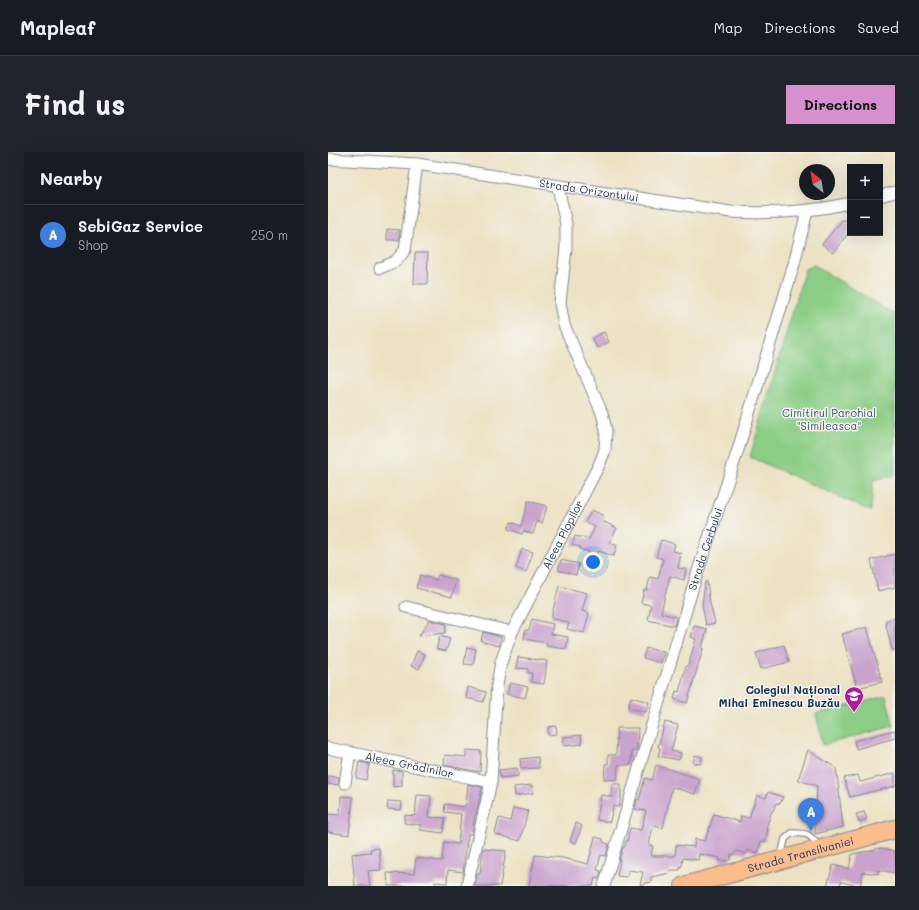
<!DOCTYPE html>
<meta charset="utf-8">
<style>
:root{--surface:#171b24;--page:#20242c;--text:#f1f3f6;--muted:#9ea1a6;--line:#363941;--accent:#d690ce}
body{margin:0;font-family:Mali,sans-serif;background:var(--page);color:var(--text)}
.controls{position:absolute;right:12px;top:12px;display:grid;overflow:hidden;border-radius:0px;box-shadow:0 4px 16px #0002}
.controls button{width:36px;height:36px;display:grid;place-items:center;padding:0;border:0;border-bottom:1px solid var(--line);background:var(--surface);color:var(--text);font:20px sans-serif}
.compass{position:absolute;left:471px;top:12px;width:36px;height:36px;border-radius:50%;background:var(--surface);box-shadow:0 4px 16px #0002;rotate:329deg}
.you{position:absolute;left:265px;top:410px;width:14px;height:14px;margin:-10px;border:3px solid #fff;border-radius:50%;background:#1a73e8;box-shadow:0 0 0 6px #1a73e833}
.badge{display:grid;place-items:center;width:26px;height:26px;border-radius:50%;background:var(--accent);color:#fff;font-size:13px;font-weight:700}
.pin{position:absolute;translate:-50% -33px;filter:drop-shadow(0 1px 2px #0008)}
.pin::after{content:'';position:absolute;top:21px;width:14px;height:12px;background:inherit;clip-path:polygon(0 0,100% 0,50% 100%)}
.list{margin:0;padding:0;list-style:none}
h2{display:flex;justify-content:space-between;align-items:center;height:52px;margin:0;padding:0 16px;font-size:17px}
h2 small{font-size:13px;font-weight:400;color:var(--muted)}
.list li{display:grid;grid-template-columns:26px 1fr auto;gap:12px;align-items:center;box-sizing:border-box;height:60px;padding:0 16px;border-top:1px solid var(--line)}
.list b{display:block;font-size:15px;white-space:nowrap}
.list p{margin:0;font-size:13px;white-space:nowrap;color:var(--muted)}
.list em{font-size:13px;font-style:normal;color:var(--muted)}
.map{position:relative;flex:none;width:567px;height:734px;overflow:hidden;border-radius:0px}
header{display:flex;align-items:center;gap:24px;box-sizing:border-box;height:56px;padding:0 20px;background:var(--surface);border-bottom:1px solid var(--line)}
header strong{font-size:19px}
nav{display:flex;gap:22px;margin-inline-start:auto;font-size:14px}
.intro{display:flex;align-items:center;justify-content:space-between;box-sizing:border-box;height:96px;padding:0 24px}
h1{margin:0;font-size:28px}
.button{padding:10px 18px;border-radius:0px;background:var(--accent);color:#111;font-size:14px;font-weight:700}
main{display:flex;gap:24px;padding:0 24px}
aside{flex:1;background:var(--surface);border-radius:0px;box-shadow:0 4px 16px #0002}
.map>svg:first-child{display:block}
</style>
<header>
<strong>Mapleaf</strong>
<nav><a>Map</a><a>Directions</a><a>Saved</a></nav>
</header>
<div class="intro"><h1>Find us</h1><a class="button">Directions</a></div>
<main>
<aside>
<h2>Nearby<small></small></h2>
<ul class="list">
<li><span class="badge" style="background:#3f7fe0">A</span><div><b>SebiGaz Service</b><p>Shop</p></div><em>250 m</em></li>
</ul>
</aside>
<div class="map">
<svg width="567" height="734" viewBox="0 0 567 734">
<rect width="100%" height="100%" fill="#f6f6f2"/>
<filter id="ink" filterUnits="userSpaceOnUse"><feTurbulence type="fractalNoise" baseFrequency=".025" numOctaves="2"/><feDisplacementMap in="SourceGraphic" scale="8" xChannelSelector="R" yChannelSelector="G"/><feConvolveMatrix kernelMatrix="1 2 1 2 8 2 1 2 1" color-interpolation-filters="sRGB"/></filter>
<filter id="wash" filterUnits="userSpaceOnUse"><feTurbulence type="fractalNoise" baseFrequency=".012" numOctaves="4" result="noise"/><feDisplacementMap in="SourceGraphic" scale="16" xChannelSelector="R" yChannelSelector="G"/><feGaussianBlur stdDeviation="0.9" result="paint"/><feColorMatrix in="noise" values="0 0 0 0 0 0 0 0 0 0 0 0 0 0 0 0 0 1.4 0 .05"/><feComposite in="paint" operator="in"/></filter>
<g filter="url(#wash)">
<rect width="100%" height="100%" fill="#ece2c3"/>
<!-- green -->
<path fill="#8bcd85" stroke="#537e72" d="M486,113L567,163V323L545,328L543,359L422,305L477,117Z
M558,544L566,574L495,593L488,562Z"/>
<g id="blocks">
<!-- building -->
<path fill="#c9a2cd" d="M514,68H518L522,71V79L505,101L494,92Z
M59,77L72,78L71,88H59Z
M87,101H100L99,132H86Z
M276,180L281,190L269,196L264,186Z
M200,349L219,354L214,371L209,369L205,382L195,379L194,382L180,377L183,370L193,374Z
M264,358L276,364L274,369L289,376L281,391L289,393L286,404L270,399L269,403L260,401L261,400L252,397L253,395L244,393L247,384L261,387L267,375L257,370Z
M333,388L347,392L345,399L353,401L350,416L358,417L356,428L342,424L337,443L333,461L348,465L346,474L320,468L323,453L313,451L316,438H319L322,425L330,427L335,407L328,405Z
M194,397L205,400L198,420L188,416Z
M567,402V435L550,439L543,408Z
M233,408L251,412L248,423L230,418Z
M92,423L108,428L110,423L128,428L124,445L88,436Z
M377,430H379L382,451L387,471L378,473L374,453Z
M231,434L259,441L254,459L261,461L256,481L239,477L241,471L223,466Z
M567,466V498H564L557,469Z
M204,467L225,472L223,482L240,485L238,497L218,494L219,491L196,487L197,478H201Z
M101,468L118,472L117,481L91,484Z
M366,474L379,477L374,496L375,497L359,551L346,547L348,539L351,540L358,514H360L368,487L363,485Z
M539,475L554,530L529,536L514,482Z
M155,480L173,485L171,494L153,489Z
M112,484L122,487L118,499L108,497Z
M456,493L461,510L433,517L428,501Z
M139,495L148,497L145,513L136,512Z
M318,496L336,500L333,511L315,506Z
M89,499L97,502L91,517L83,514Z
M190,505L219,509L216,532L203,530L204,521H200V517L188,516Z
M182,531L200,535L197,546L179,542Z
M140,535L158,540L155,550L138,546Z
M303,545L321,550L318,560L300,556Z
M337,570L350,573L343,599L353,601L351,608L330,604L332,596L330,595Z
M228,574L229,582L220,583V575Z
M289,576H310L309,598V599H304L303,613H290L289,628L276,627L277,612H280V603H288Z
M567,578V586L528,597L526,589Z
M253,583L254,592L236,594L235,585Z
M138,598L153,599L152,620L116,613L117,603L138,605Z
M480,598L508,616L509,622L515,675L487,682L489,634L470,628Z
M367,603L374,605L373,612L365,611Z
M210,605L211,616L193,617L192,607Z
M31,610L41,612L38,628L28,626Z
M328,613L372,627L367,642L344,635L335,676L325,674L321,693L325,694L323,704H347L348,693L366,695L367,687L377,689L386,662L412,670L413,664L421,666L429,643L438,646L440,640L455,645L452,652L448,651L445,659H444L438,676L440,677L437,690L433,689L430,701L420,698L418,702L408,699L406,703L403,702L402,708L391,709L392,706L371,702L370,708L355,706L354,714H352V718H342V721L323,725V730L312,733L315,720L300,718L299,725L289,724L292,708H291L295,695L296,696L298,689H299L302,676L313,678L318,659L307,657L309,647L311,648L317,626L324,628Z
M189,616L190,624L172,626L171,618Z
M65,618L74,619V634L65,635Z
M567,621V634L522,645L516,626L530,623L532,630Z
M0,624L11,625L10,633L0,632Z
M140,632L154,635L148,663H147L144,682H140L135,720L120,718L119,731L107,730V734H60L59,721L86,722L88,706L114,709L116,690L130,692L133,662L116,660L117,652L136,655L137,653H138Z
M284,632H293V645L291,655L285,654L282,670L269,668L273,643L284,645Z
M204,633L205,641L187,644L186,635Z
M89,643L103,644L101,665L117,666L115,681L92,678L93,673L76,671L77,663L87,664Z
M13,644L25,645L21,683L0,680V662L12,663Z
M60,649L74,650L73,658L59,657Z
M185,656L200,659L192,689L167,682L171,666L182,669Z
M536,660L539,667L531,670L528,662Z
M248,671L254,674L248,691L242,689Z
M267,685L275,687V690L281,692L278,704L273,703L269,718L273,719L271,727L267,726L265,734H201L207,703L235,706L260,712Z
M51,696L53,718L40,719L42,734H27L24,702L43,700L42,697Z
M553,696L567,699V721L550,718V722L535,720L532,734L513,730L512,734H499L505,713L521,717L524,702L547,698V697Z
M155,697L178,699L172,734H147L149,722H152Z"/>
</g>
</g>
<g filter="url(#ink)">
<use href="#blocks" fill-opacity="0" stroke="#848890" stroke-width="1"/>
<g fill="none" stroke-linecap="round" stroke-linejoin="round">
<defs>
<path id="service" d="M453,704L457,687L464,681C480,681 482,682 491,695"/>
<g id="minor">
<path id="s1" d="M0,7L89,12L403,60C443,62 483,60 522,51"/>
<path d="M552,44L567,40"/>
<path d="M52,116L68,109L77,98L89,12"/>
<path d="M78,455L184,480"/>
<path id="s2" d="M0,596L163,630"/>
<path d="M17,631L22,600"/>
<path id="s3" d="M139,734L163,630L169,533L173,510L184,480L271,313L277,298L278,278L274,261L236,173L232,151L238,96V72L230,35"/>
<path id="s4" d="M276,734L367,428L409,301L466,112L479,59"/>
</g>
<g id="primary">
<path id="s5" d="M356,734L567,677"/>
</g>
</defs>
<!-- service casing -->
<use href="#service" stroke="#848890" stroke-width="8"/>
<!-- minor casing -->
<use href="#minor" stroke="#848890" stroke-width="13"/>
<!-- primary casing -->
<use href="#primary" stroke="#848890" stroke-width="20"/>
<!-- service -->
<use href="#service" stroke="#fff" stroke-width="5.5"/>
<!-- minor -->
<use href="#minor" stroke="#fff" stroke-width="11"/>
<!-- primary -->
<use href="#primary" stroke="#f9bc8a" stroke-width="18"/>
</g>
</g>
<!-- icons -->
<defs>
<symbol id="school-pin" viewBox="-11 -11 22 30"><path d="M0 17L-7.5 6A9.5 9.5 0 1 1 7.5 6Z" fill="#b5179e" stroke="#f6f6f2"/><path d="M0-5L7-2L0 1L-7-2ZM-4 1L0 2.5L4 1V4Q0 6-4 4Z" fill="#fff"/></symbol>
</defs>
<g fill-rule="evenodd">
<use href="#school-pin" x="515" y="533" width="22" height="30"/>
</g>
<g text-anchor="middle" stroke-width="3" stroke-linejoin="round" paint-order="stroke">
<!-- street labels -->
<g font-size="11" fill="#1b2f5e" stroke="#f6f6f2">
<text dy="4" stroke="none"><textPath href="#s1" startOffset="263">Strada Orizontului</textPath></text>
<text dy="4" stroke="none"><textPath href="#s3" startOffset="369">Aleea Plopilor</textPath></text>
<text dy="4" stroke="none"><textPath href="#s4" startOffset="352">Strada Cerbului</textPath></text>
<text dy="4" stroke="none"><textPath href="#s2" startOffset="83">Aleea Grădinilor</textPath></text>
<text dy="4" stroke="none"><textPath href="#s5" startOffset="121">Strada Transilvaniei</textPath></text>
</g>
<!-- park labels -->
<g font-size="11" fill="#375668" stroke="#f6f6f2">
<text x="501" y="265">Cimitirul Parohial<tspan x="501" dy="13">"Simileasca"</tspan></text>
</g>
<!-- poi labels -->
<g font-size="11" font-weight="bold" fill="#1b2f5e" stroke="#f6f6f2" text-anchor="end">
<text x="512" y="542">Colegiul Național<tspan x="512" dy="13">Mihai Eminescu Buzău</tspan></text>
</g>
</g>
</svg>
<div class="controls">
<button>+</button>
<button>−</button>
</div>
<svg class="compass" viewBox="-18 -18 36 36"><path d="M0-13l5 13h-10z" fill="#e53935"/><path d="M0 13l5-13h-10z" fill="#9ea1a6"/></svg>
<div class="you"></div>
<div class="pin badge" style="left:483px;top:679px;background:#3f7fe0">A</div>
</div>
</main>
